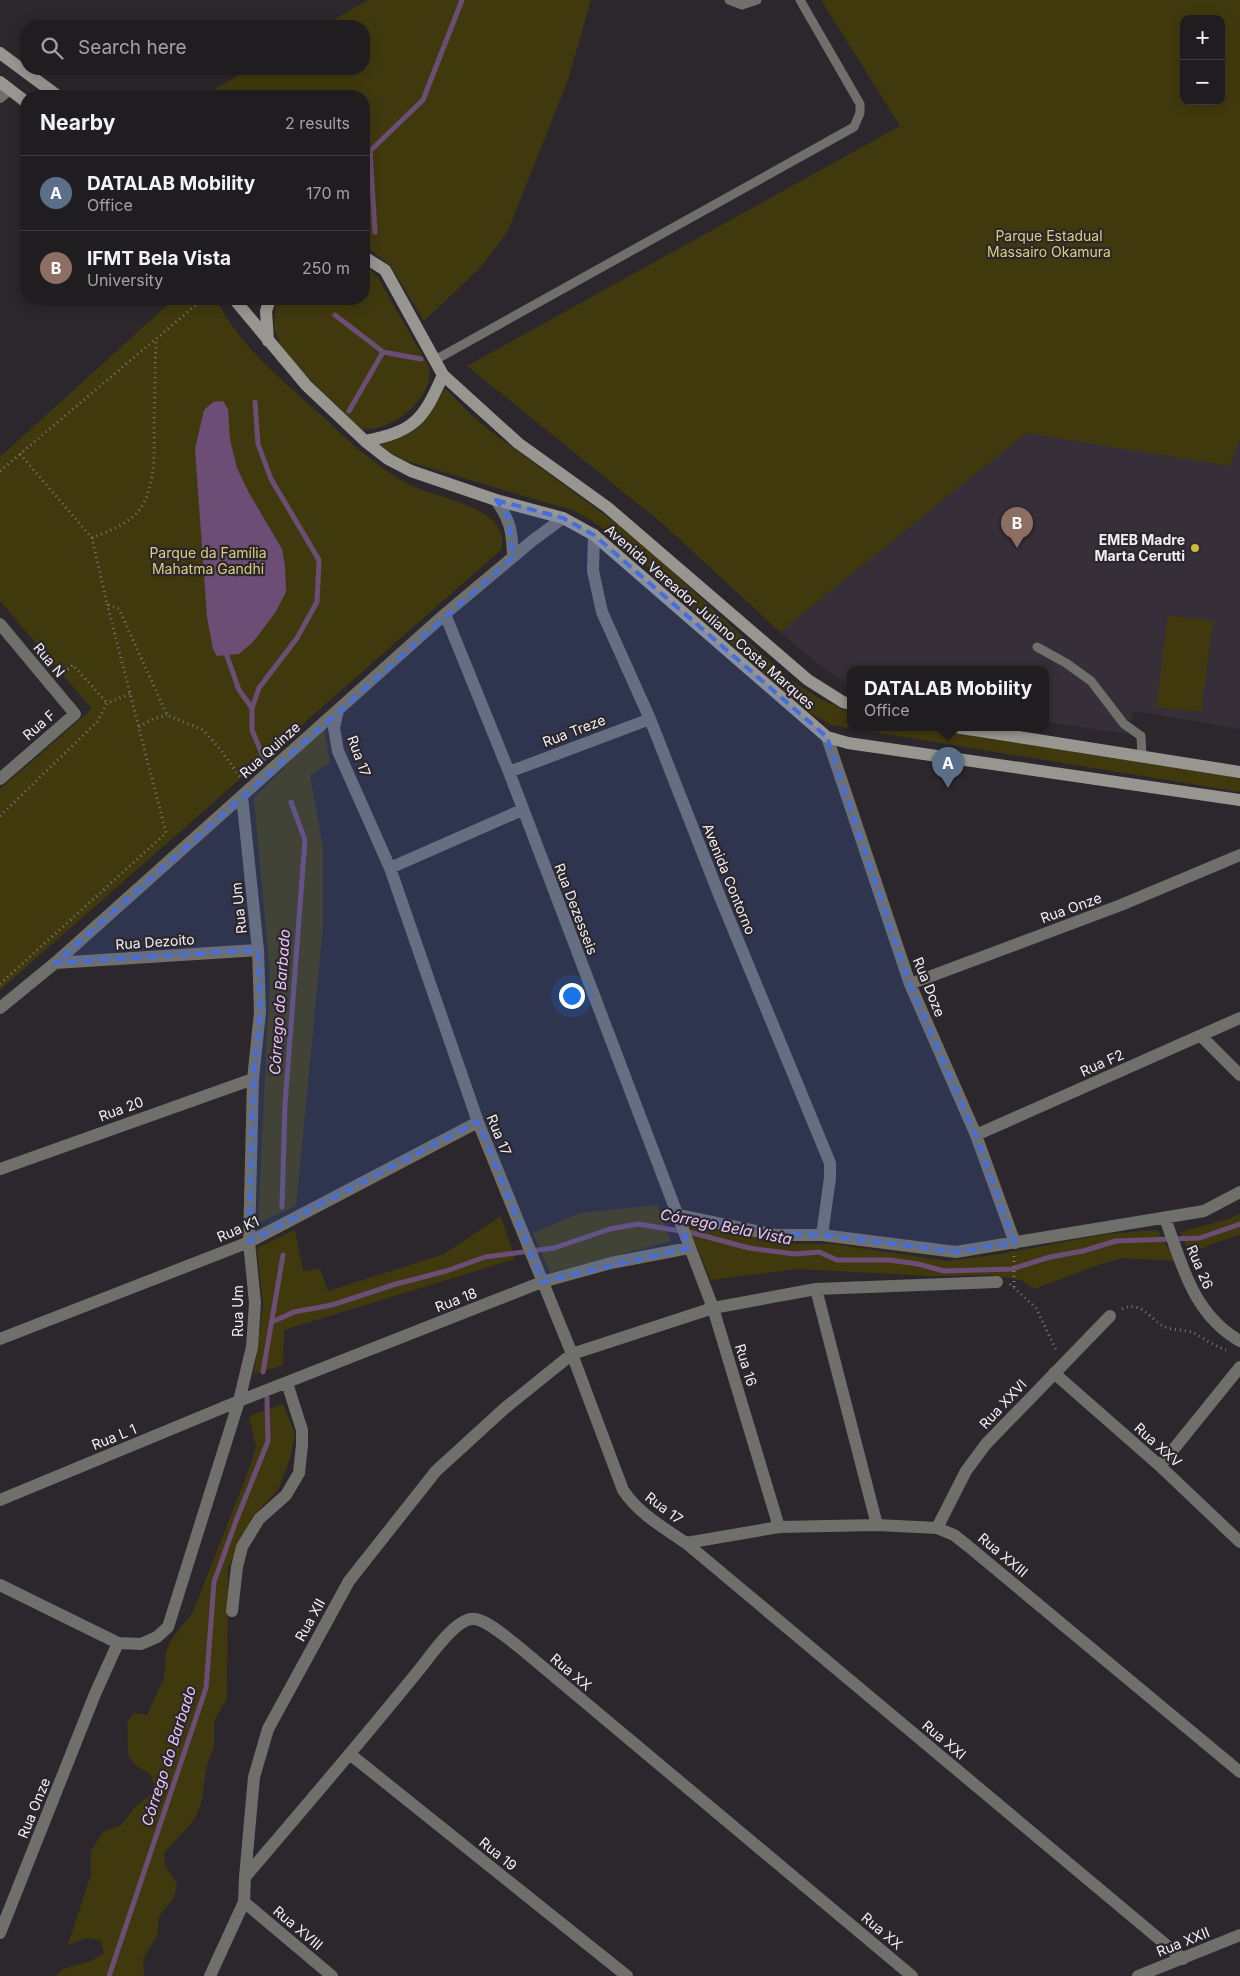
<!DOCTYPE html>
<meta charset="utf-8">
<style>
:root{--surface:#201d21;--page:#2d2a2e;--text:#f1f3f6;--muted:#a2a2a5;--line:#3d3b3f;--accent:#0f766e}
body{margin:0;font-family:Inter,sans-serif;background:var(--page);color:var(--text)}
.controls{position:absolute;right:15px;top:15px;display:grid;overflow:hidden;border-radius:10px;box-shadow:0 2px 12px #0003}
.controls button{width:45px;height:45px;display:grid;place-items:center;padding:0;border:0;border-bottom:1px solid var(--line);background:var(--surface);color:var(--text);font:25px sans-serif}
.you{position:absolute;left:571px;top:995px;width:18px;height:18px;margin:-12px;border:4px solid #fff;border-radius:50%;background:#1a73e8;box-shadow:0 0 0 8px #1a73e833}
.badge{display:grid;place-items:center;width:32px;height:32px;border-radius:50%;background:var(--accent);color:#fff;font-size:16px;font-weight:700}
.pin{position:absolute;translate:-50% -41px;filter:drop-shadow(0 1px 2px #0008)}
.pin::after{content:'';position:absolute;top:26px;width:18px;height:15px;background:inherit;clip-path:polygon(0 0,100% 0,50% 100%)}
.popup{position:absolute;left:847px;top:666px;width:202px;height:65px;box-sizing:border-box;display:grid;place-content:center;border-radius:10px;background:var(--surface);filter:drop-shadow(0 1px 4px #0005);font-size:16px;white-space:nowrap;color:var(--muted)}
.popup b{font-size:19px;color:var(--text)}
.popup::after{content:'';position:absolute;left:50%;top:100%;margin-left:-10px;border:10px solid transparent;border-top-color:var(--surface)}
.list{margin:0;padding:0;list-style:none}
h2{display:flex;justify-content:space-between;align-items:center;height:65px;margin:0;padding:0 20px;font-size:21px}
h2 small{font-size:16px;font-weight:400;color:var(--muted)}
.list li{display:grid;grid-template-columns:32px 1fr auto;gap:15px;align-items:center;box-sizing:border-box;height:75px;padding:0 20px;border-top:1px solid var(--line)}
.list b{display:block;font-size:19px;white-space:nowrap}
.list p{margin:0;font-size:16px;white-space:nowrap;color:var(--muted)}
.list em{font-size:16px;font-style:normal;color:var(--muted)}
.icon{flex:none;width:28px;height:28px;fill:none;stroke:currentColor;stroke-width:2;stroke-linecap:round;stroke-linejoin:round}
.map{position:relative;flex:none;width:1240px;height:1976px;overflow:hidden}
.search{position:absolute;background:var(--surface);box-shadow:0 2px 12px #0003;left:20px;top:20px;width:350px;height:55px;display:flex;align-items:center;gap:12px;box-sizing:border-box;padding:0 18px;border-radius:20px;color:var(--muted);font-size:19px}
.panel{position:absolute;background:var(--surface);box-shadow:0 2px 12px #0003;left:20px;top:90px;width:350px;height:215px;border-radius:20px}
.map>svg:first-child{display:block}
</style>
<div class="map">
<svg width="1240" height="1976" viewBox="0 0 1240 1976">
<rect width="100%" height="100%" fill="#2b272c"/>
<!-- built -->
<path fill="#362e38" d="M1240,264V729L1134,711L1127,734L1046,722V669H850V686L817,663L780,632L1026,433Z"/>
<!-- green -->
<path fill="#41390e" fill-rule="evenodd" d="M368,0H591L568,80L507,233L479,269L424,321L390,265L364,245V96H202L250,69H364V26H323Z
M821,0H1240V439L1230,466L1026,433L780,632L663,524L467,366L900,126ZM1184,19H1221V101H1184Z
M364,263L378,278L429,367C435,398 391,433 361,429L296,366L282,348L274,328L276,299H364Z
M174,299H215C222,309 228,321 236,331C260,363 292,389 322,416C349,441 375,466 408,484C435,499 510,505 502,549L0,990V789L92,709L0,601V457Z
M445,388L467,411L485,427L636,538L789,679L822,700L850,712V727H917L1240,778V792L831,725L810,713L786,694L622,544L597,524L575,511L406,461L391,453L380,444C415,438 430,417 445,388Z
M1168,615L1213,621L1201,712L1156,707Z
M324,728L330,763L310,775L323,848V927L296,1206L258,1223L270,974L254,798Z
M657,1205L671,1241L550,1273L533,1233L580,1213Z
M1240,1213V1235L1211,1244L1190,1255L1180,1232L1229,1219Z
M501,1216L515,1259L284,1330L283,1365L254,1374L263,1305L257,1248L295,1230L303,1271L320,1269L328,1291L444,1254Z
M687,1224L789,1244H833L948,1261L1000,1254L1107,1234L1157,1230L1176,1261L1122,1258L1101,1264L1034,1289L1021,1280L990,1275L930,1276L798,1269L711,1280Z
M283,1404L295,1434L290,1459L278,1490L252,1517L228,1568L227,1698L214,1721V1746L207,1765L201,1804L194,1820L164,1853L165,1866L177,1884L174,1898L159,1916L157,1936L143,1959L144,1976H56L63,1969L91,1961L104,1953L101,1941L86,1938L68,1945L91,1874V1851L103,1832L121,1825L135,1807L156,1790L150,1774C118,1757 131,1751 127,1722L134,1713L147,1715L164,1678L166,1652L171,1640L193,1612L246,1477L256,1447L249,1416Z"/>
<!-- water -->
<path fill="#6c4d75" d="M223,401L228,409L230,440L237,468L249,493L282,549L285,566L286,592L275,613L253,642L239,654L217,656L213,649L207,617L195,449L204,410L213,402Z"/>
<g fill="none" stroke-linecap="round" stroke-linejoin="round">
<!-- stream -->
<path stroke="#6c4d75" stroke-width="5" d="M375,232L370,151L423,100L462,0
M335,315L383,352
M255,402L258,444L271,479L319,560L317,602L297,638L259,688L252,708V730L264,759
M349,411L383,352L421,359
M227,656L239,690L252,708
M282,1207L285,1104L305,840L291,802
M272,1322L294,1312L332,1305L396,1284L446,1271L485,1257L554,1248L610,1229L638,1224L693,1233L749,1248L794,1254L819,1252L837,1260H889L918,1264L944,1271L1012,1269L1050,1257L1083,1251L1116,1241L1200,1238L1240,1224
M263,1372L283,1255
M109,1976L206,1688L214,1582L236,1521L268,1441L267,1398"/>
<!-- path -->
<path stroke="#79757a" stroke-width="3" stroke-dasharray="1 4" stroke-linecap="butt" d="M20,454L92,538L107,604L119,609L167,715L203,730L220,749L241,778
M0,471L203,299
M92,538C109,531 132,523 142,506C157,480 154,448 154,420C155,393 155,366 156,340
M60,676L73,665L107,703
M139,727L153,719L167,715
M0,816L97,722L107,703L130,694
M0,984L166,833L107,604
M1010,1284L1036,1308L1057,1352
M1014,1287V1256
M1122,1309C1140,1300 1150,1318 1163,1326C1172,1331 1185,1329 1194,1333C1205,1339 1214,1346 1226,1350"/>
<!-- service -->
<path stroke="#6f6f6b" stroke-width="9" d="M729,0L742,5L757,0
M435,360L854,127L860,113V104L800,0
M1037,647L1066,663L1091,681L1124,724L1141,736L1142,756"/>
<!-- minor -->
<path stroke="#6f6f6b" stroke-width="12" d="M0,97L9,89
M496,500C511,522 512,531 513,557
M594,535L593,571L602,612L650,719L720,897L830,1163V1178L822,1235
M445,614L509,772L713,1308L779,1527
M0,624L75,714L0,779
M338,710L334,728L338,751L390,868L478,1122L572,1354L623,1490C639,1514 663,1527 686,1543L1183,1959
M827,737L910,984L976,1135L1015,1243
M509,772L650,719
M390,868L522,810
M55,963L258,950
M910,984L1121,905L1240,855
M0,1008L55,963L445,614L532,541L563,518
M1201,1036L1240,1075
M976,1135L1240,1018
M0,1169L253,1079
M678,1215L776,1235H822L956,1252L1204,1211L1240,1192
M1165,1218C1182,1265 1193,1314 1240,1341
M816,1289L877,1525
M0,1339L249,1242L478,1122
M1054,1373L1160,1466L1240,1542
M1160,1466L1240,1367
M0,1500L239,1401L542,1282L611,1263L689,1248
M937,1528L966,1471L986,1444L1110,1316
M686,1543L779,1527L877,1525L937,1528L954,1535L968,1546L1240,1772
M0,1585L118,1643L141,1644L157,1637L168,1627L239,1401L252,1347L255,1303L249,1242L253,1079L260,1012L258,950L242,796
M232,1611L237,1567L242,1547L259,1519L286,1495L299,1473L302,1445V1430L287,1383
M351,1755L627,1976
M245,1877C305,1807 365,1737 423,1665C433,1652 455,1621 471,1619C485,1617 508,1639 519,1647L912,1976
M244,1902L332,1976
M0,1933L95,1694L118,1643
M210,1976L244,1902L245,1877L254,1777L268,1729L349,1581L436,1471L505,1408L572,1354L713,1308L816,1289L997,1282
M1138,1976L1240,1935"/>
<!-- secondary -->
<path stroke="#979691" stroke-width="12" d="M0,53L58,96
M0,82L26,102
M364,257L385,270L443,375L518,443L607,507L808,680L843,702L850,704
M234,299L306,385L365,441L388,459L411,471L496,500L563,518L594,535L827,737L848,743L1240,800
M268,341L266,311L270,299
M365,441C415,431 423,420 443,375
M955,727L1240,772"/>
</g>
<!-- marked area -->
<path fill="#476edd" fill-opacity="0.2" stroke="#476edd" stroke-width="4" stroke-dasharray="10 6" stroke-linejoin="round" d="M496,500L563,518L594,535L827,737L910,984L976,1135L1015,1243L956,1252L822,1235H776L678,1215L689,1248L542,1282L478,1122L249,1242L253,1079L260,1012L258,950L55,963L513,557L508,516Z"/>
<!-- markers -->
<circle fill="#cfb837" stroke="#2b272c" stroke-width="2" cx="1195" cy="548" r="5"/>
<g text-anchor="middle" stroke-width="4.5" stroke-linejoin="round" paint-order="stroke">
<!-- park labels -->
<g font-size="14" fill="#ddce7d" stroke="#2b272c">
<text x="1049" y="241">Parque Estadual<tspan x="1049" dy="16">Massairo Okamura</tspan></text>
<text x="208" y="558">Parque da Família<tspan x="208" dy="16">Mahatma Gandhi</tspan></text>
</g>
<!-- poi labels -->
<g font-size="14" font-weight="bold" fill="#f1eff2" stroke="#2b272c" text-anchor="end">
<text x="1185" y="545">EMEB Madre<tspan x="1185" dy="16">Marta Cerutti</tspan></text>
</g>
<!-- street labels -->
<g font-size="14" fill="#f1eff2" stroke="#2b272c">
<text transform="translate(710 617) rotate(41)" y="5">Avenida Vereador Juliano Costa Marques</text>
<text transform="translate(49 660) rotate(50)" y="5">Rua N</text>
<text transform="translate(39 725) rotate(-41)" y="5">Rua F</text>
<text transform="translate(574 731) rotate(-21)" y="5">Rua Treze</text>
<text transform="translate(270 750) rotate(-42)" y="5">Rua Quinze</text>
<text transform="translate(359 756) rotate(70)" y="5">Rua 17</text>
<text transform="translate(729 879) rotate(68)" y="5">Avenida Contorno</text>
<text transform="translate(239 908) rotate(-96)" y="5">Rua Um</text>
<text transform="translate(1071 908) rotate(-20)" y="5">Rua Onze</text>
<text transform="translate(576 909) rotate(69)" y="5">Rua Dezesseis</text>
<text transform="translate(155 942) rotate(-4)" y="5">Rua Dezoito</text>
<text transform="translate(929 987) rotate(68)" y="5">Rua Doze</text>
<text transform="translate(1102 1063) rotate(-24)" y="5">Rua F2</text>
<text transform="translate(121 1109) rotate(-20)" y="5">Rua 20</text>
<text transform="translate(499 1135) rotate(68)" y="5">Rua 17</text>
<text transform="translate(238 1229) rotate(-24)" y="5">Rua K1</text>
<text transform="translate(1200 1267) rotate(67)" y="5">Rua 26</text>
<text transform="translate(456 1300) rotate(-21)" y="5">Rua 18</text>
<text transform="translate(238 1311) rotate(-90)" y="5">Rua Um</text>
<text transform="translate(746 1365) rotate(73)" y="5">Rua 16</text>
<text transform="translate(1003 1404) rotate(-47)" y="5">Rua XXVI</text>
<text transform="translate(114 1437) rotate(-22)" y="5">Rua L 1</text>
<text transform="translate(1158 1445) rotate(42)" y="5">Rua XXV</text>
<text transform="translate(664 1508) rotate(37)" y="5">Rua 17</text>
<text transform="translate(1003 1555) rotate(40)" y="5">Rua XXIII</text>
<text transform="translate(310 1620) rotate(-61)" y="5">Rua XII</text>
<text transform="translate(571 1672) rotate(40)" y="5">Rua XX</text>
<text transform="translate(944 1740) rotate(40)" y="5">Rua XXI</text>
<text transform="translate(34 1808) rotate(-68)" y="5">Rua Onze</text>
<text transform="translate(498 1854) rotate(39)" y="5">Rua 19</text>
<text transform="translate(298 1928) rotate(40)" y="5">Rua XVIII</text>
<text transform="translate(882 1931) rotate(40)" y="5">Rua XX</text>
<text transform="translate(1183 1942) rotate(-22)" y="5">Rua XXII</text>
</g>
<!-- water labels -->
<g font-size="15" font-style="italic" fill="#ecc5f9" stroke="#2b272c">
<text transform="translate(280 1002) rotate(-86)" y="5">Córrego do Barbado</text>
<text transform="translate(726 1227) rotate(11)" y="5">Córrego Bela Vista</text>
<text transform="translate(169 1756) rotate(-72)" y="5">Córrego do Barbado</text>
</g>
</g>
</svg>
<div class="controls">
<button>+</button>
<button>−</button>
</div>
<div class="you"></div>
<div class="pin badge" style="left:948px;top:788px;background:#5c6f8a">A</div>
<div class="popup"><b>DATALAB Mobility</b>Office</div>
<div class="pin badge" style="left:1017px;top:548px;background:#8d6e63">B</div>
<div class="search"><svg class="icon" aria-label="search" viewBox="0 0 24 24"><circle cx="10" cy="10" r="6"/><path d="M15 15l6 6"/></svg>Search here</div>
<section class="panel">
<h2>Nearby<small>2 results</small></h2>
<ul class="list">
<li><span class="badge" style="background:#5c6f8a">A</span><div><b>DATALAB Mobility</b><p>Office</p></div><em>170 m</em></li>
<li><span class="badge" style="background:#8d6e63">B</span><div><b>IFMT Bela Vista</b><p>University</p></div><em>250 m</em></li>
</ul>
</section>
</div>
